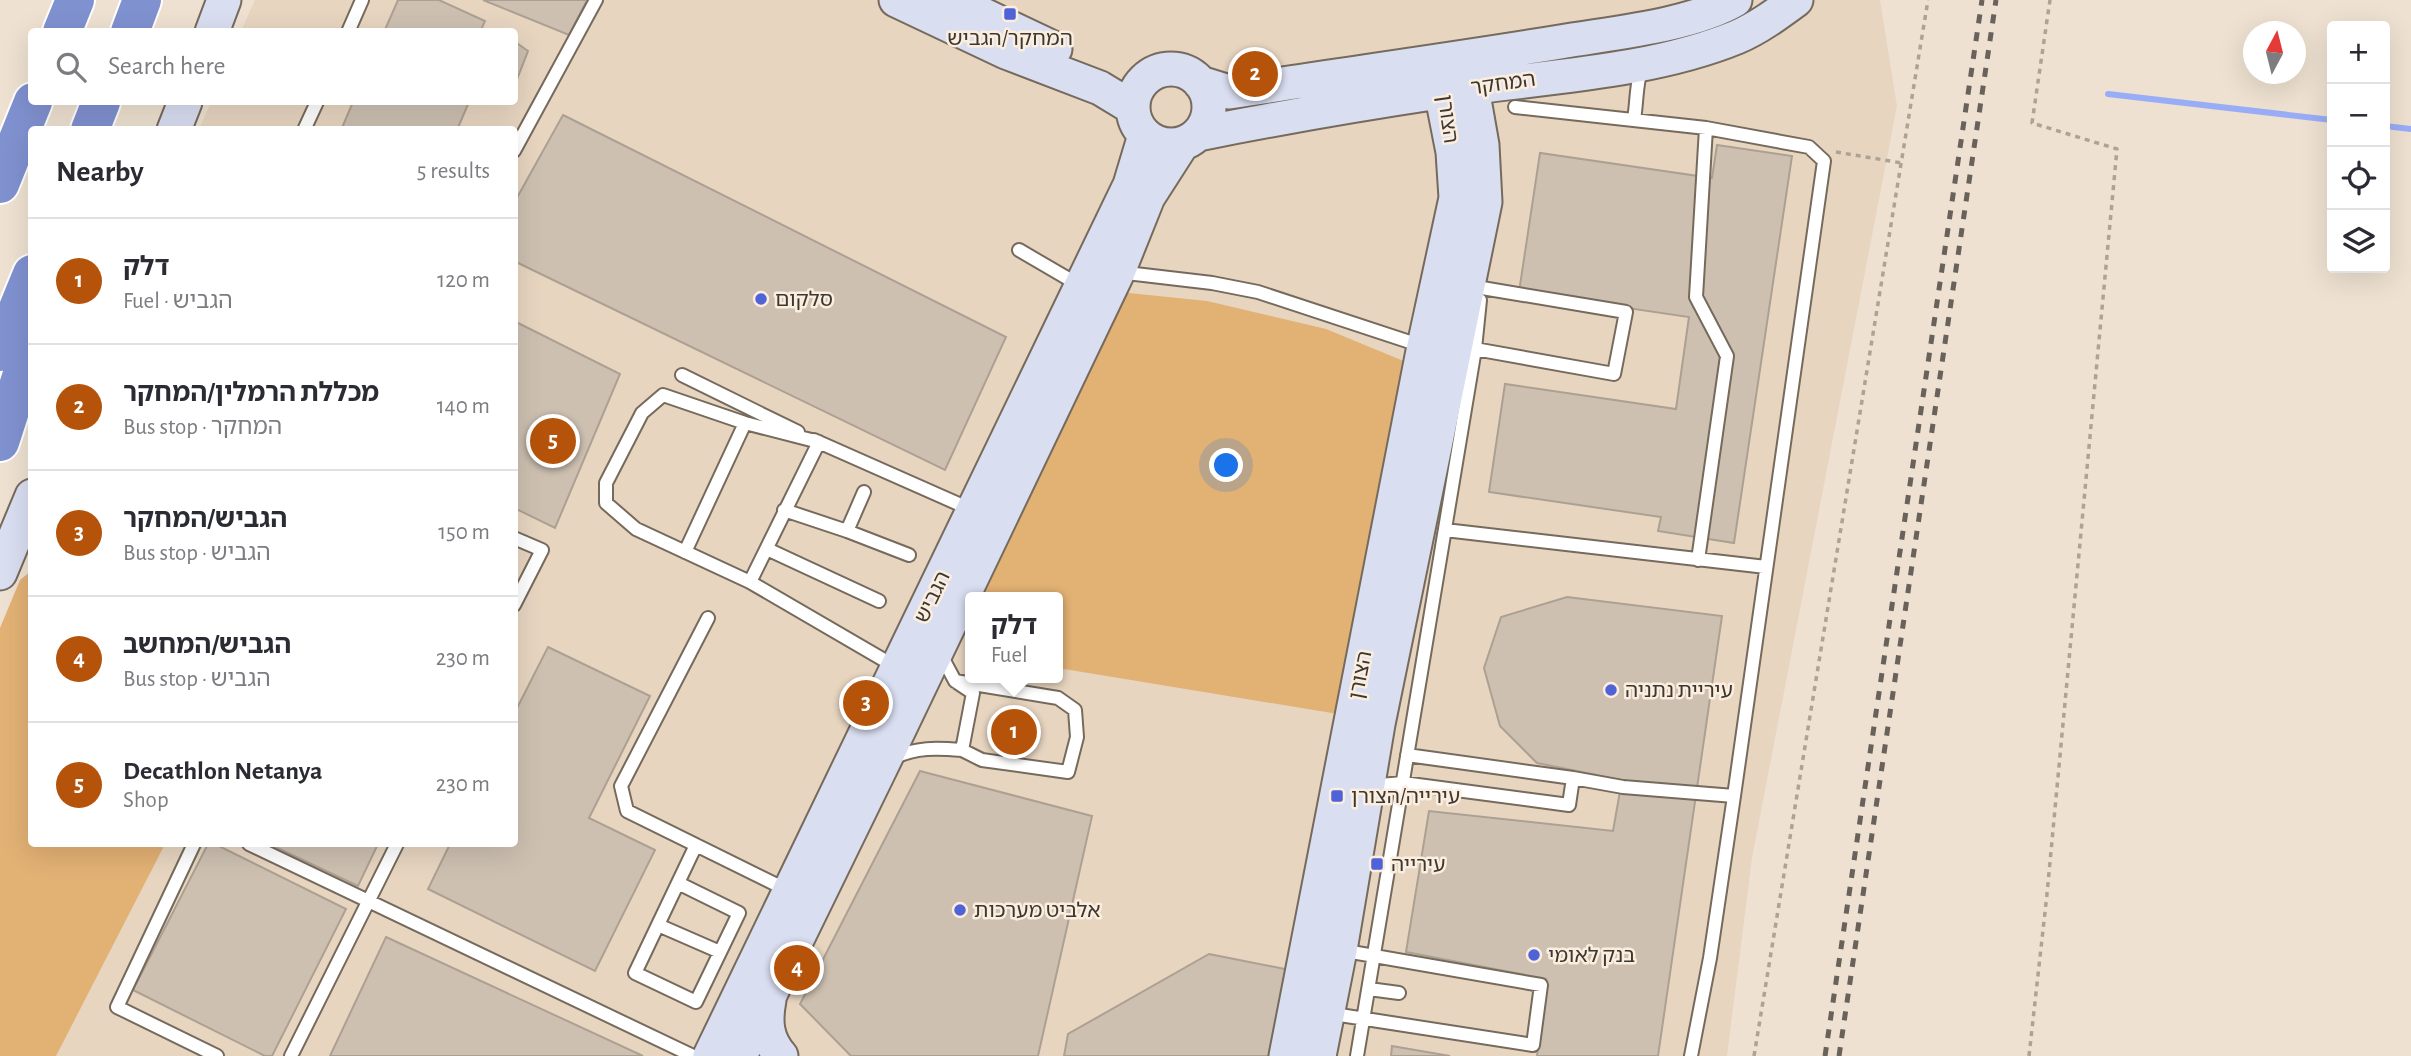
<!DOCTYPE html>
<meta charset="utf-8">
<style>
:root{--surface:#fff;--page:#f2f2f3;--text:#2b2b33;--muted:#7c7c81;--line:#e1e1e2;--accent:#b45309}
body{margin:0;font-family:"Alegreya Sans","Noto Sans Hebrew",sans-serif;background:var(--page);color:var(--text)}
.controls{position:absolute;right:21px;top:21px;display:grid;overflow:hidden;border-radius:7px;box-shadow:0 7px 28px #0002}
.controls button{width:63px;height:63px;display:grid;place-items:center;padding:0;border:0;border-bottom:2px solid var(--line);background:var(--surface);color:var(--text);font:35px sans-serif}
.compass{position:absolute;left:2243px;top:21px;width:63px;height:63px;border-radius:50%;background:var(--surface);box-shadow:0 7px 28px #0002;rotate:7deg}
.you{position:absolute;left:1227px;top:466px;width:24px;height:24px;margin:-18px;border:5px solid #fff;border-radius:50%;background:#1a73e8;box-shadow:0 0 0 10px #1a73e833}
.badge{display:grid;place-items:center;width:46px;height:46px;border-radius:50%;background:var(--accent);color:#fff;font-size:23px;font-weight:700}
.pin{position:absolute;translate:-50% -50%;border:4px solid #fff;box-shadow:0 2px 7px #0006}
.popup{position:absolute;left:965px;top:592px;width:98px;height:91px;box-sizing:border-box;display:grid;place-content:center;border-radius:7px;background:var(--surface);filter:drop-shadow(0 2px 5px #0005);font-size:23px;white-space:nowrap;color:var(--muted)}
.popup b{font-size:26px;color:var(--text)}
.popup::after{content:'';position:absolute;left:50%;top:100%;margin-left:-14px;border:14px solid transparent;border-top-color:var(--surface)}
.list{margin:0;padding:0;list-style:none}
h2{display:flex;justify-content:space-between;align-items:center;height:91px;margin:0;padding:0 28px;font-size:30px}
h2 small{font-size:23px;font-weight:400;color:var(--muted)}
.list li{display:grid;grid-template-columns:46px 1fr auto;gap:21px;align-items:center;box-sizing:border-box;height:126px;padding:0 28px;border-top:2px solid var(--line)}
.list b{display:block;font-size:26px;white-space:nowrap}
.list p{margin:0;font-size:23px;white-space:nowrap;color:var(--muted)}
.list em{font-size:23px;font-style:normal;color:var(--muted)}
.icon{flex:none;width:38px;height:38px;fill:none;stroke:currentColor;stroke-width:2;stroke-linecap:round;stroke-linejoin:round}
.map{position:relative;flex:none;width:2411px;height:1056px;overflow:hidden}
.search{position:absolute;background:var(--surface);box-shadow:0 7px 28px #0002;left:28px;top:28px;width:490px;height:77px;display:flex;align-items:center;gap:18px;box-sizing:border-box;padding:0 24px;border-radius:7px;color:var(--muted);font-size:26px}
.panel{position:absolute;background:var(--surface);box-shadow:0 7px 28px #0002;left:28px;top:126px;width:490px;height:721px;border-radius:7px}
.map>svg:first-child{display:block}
</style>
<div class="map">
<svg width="2411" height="1056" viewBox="0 0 2411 1056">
<rect width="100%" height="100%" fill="#eee1d1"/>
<!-- built -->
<path fill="#e7d5c0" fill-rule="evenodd" d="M255,0H1880L1897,106L1752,858L1727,1056H0V670L31,570L32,844H514V130L199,129L211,102H514V32L241,31ZM970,597H1058V678H970Z"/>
<!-- green -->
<path fill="#e2b174" d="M1119,292L1207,301L1326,329L1406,362L1344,715L1058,668V597H976Z
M31,571L32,844H165L56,1056H0V628L20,580Z"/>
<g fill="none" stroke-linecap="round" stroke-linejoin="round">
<!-- stream -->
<path stroke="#99adf7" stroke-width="6" d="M2108,94L2332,120
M2385,126L2411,129"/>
</g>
<!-- building -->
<path fill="#cdc0b1" stroke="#aca092" stroke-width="2" d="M398,0H439L485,21L480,32H384Z
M483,0H587L569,35Z
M514,41L528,51L514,87Z
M353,102H469L457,130H341Z
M563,115L1006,337L945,470L514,261V203Z
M1717,145L1792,156L1734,543L1658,531L1661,517L1489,492L1505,384L1676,409L1689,317L1519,292L1540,153L1712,178Z
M514,321L620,374L555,528L514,508Z
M1567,597L1722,616L1658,1056H1537L1546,979L1406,952L1429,811L1613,831L1622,780L1537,763L1500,726L1484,668L1501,617Z
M548,647L650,696L589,818L655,850L595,971L428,889L450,844H514V714Z
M920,771L1092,816L1038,1056H851L800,1004Z
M208,844H215L346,909L272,1056H265L133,990Z
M269,844H378L358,886Z
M386,937L643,1056H330Z
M1209,954L1290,970L1273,1056H1064L1068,1034Z
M1392,1046L1450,1056H1391Z"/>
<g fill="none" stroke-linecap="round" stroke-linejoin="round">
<defs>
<path id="lane" d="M348,32L362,0
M1515,107L1706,128L1809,147L1824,161L1734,796L1710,958L1691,1056
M1634,119C1637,103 1636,81 1642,68
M304,130L317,102
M514,151L596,0
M1019,250L1079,285
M1118,272L1212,283L1258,292L1422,346
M1468,350L1475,349L1614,374L1626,312L1482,288L1470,283
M682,375L798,432
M814,440L970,509
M784,510L847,531L909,555
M1445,530L1766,567
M847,531L864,492
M514,538L542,550L514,605
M767,549L879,601
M685,552L745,423
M1698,560L1727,356L1696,297L1706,128
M750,582L819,442L745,423L663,395L642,413L606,483V503L636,529L750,582L896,667
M708,618L621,786L627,811L789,891
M955,681L1058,698L1075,710L1077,737L1068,772L982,760L962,750
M893,758C917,747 936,748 962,750L973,693L955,681L941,655
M1573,778L1623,787L1734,796
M1368,786L1403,783L1569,805L1573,778L1407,755
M194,844L117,1007L217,1056
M249,844L693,1056
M678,883L739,913L696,1002L635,973L696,845
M658,925L720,952
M1369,989L1399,993
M1327,1013L1533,1045L1541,985L1340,950
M291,1056L397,844
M1357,1056L1475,349L1480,300"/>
<path id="secondary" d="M896,0L1006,52L1100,88L1133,108
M952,0L1055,49
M212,32L224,0
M1133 107a38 38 0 1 1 76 0a38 38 0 1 1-76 0Z
M1200,83L1229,92C1339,75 1450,60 1560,42C1612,33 1690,26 1735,0
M174,130L185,102
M1198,134C1278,118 1359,104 1439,92C1536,77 1647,74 1737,37C1758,28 1777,14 1796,0
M0,573L32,496
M769,1000C765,1021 766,1039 781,1056
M710,1056L1130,185L1145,135
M740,1056L883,763L1118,272L1148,197L1182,144
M1286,1056L1424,346L1456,198L1453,152L1441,91L1451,60
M1319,1056L1340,950L1378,724L1485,202L1482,145L1472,88L1451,60"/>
<path id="highway" d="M62,32L75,0
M130,32L142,0
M90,130L101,102
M0,184L33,102
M0,352L32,274
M0,442L32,343"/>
</defs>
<!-- lane casing -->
<use href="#lane" stroke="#756a5c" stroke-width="16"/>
<!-- secondary casing -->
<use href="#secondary" stroke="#756a5c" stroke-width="37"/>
<!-- highway casing -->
<use href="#highway" stroke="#fff" stroke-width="42"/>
<!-- path -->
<path stroke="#ada296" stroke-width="3.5" stroke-dasharray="5 5" stroke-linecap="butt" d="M1836,152L1902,163
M1754,1056L1928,0
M2029,1056L2047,894L2117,149L2032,123L2050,0"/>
<!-- lane -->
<use href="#lane" stroke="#fff" stroke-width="12"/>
<!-- secondary -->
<use href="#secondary" stroke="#d9def1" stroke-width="33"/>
<!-- highway -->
<use href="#highway" stroke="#8091d0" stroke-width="38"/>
<!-- rail -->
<path stroke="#69625a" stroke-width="5" stroke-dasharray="9 9" stroke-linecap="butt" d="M1825,1056L1982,0
M1839,1056L1996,0"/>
</g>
<!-- markers -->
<g fill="#4f62d7" stroke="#fbeedf" stroke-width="2.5">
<rect x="1003" y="7" width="14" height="14" rx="3.5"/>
<circle cx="761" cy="299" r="7"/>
<circle cx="1611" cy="690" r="7"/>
<rect x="1330" y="789" width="14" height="14" rx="3.5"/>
<rect x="1370" y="857" width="14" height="14" rx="3.5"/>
<circle cx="960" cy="910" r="7"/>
<circle cx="1534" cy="955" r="7"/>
</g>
<g text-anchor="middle" stroke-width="5" stroke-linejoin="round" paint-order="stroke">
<!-- poi labels -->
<g font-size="21" fill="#3c3731" stroke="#fbeedf" text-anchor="start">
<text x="1010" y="45" text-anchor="middle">המחקר/הגביש</text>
<text x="775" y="306">סלקום</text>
<text x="1625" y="697">עיריית נתניה</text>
<text x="1351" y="803">עירייה/הצורן</text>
<text x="1391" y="871">עירייה</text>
<text x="974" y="917">אלביט מערכות</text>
<text x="1548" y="962">בנק לאומי</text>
</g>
<!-- street labels -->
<g font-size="21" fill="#3c3731" stroke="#fbeedf">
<text transform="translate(1503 83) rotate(-8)" y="7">המחקר</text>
<text transform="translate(1448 119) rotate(82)" y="7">הצורן</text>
<text transform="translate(932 597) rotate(-64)" y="7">הגביש</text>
<text transform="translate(1360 675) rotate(-79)" y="7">הצורן</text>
</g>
</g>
</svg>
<div class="controls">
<button>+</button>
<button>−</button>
<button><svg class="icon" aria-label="locate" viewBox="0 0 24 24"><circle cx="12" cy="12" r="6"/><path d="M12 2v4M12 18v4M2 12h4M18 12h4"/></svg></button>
<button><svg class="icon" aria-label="layers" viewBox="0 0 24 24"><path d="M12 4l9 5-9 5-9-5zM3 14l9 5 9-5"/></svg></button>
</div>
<svg class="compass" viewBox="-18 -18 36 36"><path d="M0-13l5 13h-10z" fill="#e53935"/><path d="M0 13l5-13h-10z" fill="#7c7c81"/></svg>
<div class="you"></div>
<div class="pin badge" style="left:1014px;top:732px">1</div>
<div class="popup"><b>דלק</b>Fuel</div>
<div class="pin badge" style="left:1255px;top:74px">2</div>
<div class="pin badge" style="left:866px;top:703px">3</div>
<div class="pin badge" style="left:797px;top:968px">4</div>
<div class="pin badge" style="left:553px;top:441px">5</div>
<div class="search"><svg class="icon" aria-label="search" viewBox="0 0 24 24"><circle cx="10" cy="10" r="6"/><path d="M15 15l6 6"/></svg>Search here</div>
<section class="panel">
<h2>Nearby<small>5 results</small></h2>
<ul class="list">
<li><span class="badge">1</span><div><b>דלק</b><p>Fuel · הגביש</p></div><em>120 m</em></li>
<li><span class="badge">2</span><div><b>מכללת הרמלין/המחקר</b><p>Bus stop · המחקר</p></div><em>140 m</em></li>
<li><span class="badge">3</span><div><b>הגביש/המחקר</b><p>Bus stop · הגביש</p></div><em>150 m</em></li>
<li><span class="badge">4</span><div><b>הגביש/המחשב</b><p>Bus stop · הגביש</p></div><em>230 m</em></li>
<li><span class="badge">5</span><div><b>Decathlon Netanya</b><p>Shop</p></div><em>230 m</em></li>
</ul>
</section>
</div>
